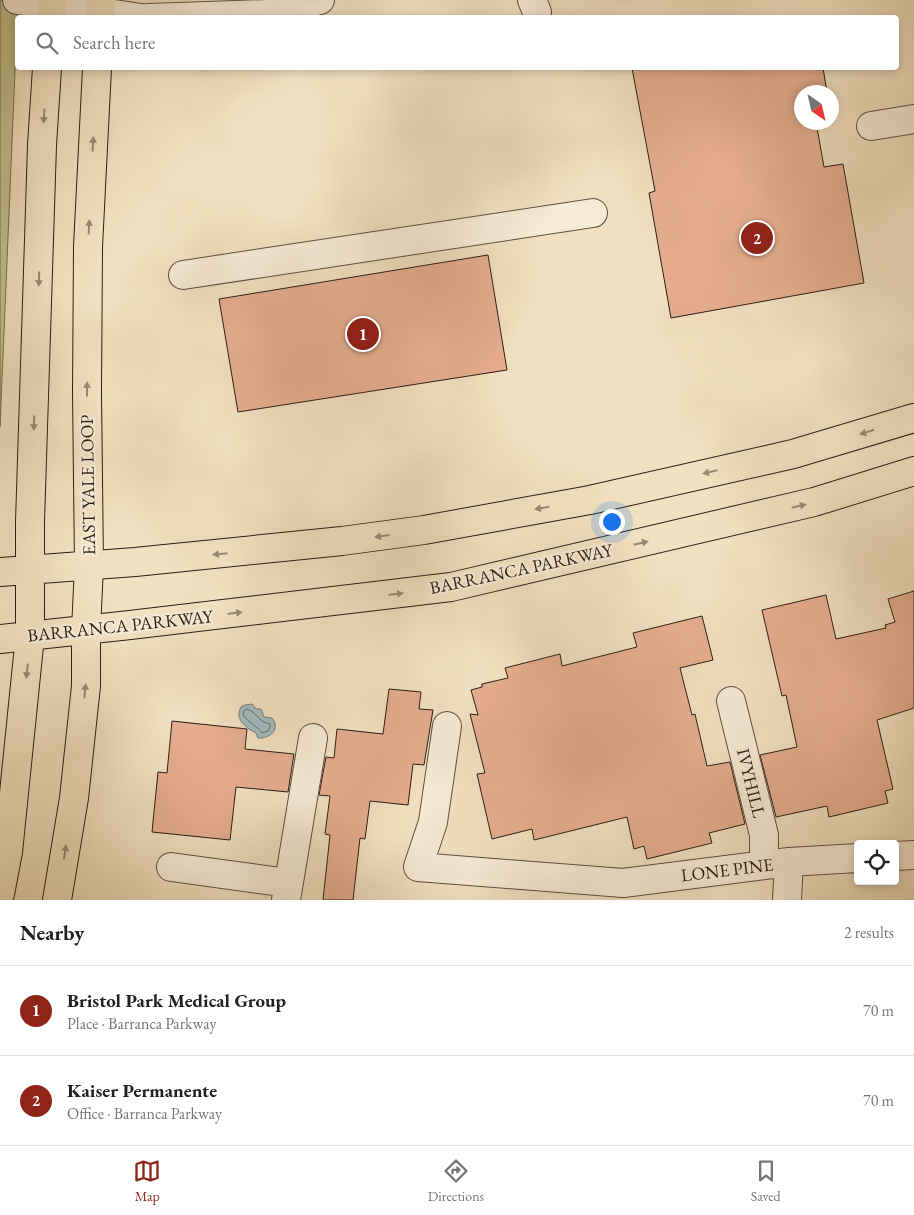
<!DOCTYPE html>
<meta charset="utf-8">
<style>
:root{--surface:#fff;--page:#f6f6f6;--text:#202124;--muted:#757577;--line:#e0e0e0;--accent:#8f2418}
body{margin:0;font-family:"EB Garamond",serif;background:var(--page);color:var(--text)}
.controls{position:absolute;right:15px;bottom:15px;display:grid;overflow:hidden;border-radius:5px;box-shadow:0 2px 8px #0003}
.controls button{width:45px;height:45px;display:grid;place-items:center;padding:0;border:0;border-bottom:1px solid var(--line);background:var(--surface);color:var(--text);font:25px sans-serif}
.compass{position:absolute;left:794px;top:85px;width:45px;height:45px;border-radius:50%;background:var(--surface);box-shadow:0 2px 8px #0003;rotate:146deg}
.you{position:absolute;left:611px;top:521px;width:18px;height:18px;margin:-12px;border:4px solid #fff;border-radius:50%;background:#1a73e8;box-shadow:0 0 0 8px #1a73e833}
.badge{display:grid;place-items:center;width:32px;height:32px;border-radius:50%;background:var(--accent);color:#fff;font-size:16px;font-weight:700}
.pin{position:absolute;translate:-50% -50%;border:2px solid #fff;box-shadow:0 1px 5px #0006}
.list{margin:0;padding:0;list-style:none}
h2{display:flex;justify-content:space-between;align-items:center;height:65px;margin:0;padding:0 20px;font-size:21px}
h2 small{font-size:16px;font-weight:400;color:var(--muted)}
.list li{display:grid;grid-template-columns:32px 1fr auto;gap:15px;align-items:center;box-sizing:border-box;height:90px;padding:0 20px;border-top:1px solid var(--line)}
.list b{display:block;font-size:19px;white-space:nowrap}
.list p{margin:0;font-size:16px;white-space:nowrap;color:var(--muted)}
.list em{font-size:16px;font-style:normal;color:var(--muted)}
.icon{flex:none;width:28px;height:28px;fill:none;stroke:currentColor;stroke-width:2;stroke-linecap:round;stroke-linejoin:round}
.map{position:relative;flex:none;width:914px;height:900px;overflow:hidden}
.search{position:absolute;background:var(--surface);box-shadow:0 2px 8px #0003;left:15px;right:15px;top:15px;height:55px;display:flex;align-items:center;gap:12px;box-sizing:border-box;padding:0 18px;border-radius:5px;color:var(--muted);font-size:19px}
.sheet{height:245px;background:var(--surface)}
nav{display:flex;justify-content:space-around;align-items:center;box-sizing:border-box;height:70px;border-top:1px solid var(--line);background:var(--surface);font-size:14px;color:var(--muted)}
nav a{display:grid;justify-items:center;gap:2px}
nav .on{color:var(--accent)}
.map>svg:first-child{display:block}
</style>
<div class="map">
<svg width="914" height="900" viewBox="0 0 914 900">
<rect width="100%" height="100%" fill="#f1e0bf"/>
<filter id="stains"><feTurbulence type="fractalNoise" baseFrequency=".004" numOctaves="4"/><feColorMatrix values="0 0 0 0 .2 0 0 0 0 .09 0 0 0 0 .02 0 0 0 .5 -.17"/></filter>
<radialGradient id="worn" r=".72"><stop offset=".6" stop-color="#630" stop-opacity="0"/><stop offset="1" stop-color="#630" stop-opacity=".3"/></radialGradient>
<!-- green -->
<path fill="#c0c18e" stroke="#766f51" d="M0,0H18L0,427Z"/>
<!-- water -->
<path fill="#a1babe" stroke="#727b7a" d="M252,704L256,709H261L264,717L272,718C281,729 270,739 258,738L256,733C246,728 234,719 241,707L245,705Z"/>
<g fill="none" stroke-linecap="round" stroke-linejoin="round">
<!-- shore -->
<path stroke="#666c69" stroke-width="1" d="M247,709C257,712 258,722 270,724V727L268,731L262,733C257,726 249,723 243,715L244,711Z"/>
</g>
<!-- building -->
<path fill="#e5ad8e" stroke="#2b1d14" d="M632,68H823L827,92H802V122H816L824,167L843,164L864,283L671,318L649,193L655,191Z
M488,255L507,370L238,412L219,299Z
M914,591V708L877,720L893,789L885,791L888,803L829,817L827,806L776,817L760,755L797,747L786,695L782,696L762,610L826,595L836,639L886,628L885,625L895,622L888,599Z
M702,616L713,660L680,668L692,715L695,714L707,766L730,762L745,824L709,833L712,843L647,859L644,846L634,849L627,817L534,840L532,829L492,839L477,774L485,773L470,714L478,715L471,690L482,687V684L508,678L505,668L560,654L562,666L637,647L633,633Z
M389,689L421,692L419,709L433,710L424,765L413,764L408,805L370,801L365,839L360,838L353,900H323L330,835L325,834L330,796L319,795L326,757L334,758L337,729L383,734Z
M172,721L247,729L245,749L294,754L288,792L236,787L230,840L152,832L158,772L167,773Z"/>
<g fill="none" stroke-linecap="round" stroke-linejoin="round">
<defs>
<path id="minor" d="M17,0L141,18
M532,0L537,12
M148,18L266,14L320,0
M871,126L914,119
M183,275L593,213
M731,701L764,835V865
M447,726L433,822L418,867L623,883L789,862L858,858
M895,856L914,855
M171,867L288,883
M286,900L313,738
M787,900L789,862"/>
<path id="major" d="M51,18L52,0
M100,18L101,0
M0,572L135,562L342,541L424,530L590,500L793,454L914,418
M0,639L130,625L451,587L814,502L914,471
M0,894L8,852L30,636V522L42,145L47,68
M57,900L74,798L86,686V630L89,566L87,392L88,247L97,68"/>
</defs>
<!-- minor casing -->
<use href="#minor" stroke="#5c4e3f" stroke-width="30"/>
<!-- major casing -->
<use href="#major" stroke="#2b1d14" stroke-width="30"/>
<!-- minor -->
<use href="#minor" stroke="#f6ebd5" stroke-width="28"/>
<!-- major -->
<use href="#major" stroke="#f1e0bf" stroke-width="28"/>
</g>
<!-- one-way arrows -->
<defs><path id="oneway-solid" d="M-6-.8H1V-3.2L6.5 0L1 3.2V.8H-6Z" transform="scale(1.25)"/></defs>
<g fill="#988872">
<use href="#oneway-solid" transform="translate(44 116) rotate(94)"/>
<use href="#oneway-solid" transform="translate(93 144) rotate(-87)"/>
<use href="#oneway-solid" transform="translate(89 227) rotate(-87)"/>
<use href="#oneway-solid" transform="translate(39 279) rotate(92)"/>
<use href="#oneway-solid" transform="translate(87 389) rotate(-90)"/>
<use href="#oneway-solid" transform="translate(34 423) rotate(92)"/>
<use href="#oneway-solid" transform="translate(867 432) rotate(163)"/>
<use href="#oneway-solid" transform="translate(710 472) rotate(167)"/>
<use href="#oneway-solid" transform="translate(799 506) rotate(-13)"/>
<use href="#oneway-solid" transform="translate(542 508) rotate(170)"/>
<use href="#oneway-solid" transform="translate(382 536) rotate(172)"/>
<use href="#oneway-solid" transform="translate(641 543) rotate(-13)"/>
<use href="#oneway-solid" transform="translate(220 554) rotate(174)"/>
<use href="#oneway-solid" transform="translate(396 594) rotate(-7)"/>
<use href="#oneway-solid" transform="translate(235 613) rotate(-7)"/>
<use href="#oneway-solid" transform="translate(27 671) rotate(96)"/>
<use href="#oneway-solid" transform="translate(85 691) rotate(-85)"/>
<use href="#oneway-solid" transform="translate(65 852) rotate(-81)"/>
</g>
<g text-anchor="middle" stroke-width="4.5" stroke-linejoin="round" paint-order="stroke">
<!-- street labels -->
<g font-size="18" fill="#2b1d14" stroke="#f6ebd5">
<text transform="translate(88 485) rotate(-91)" y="6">EAST YALE LOOP</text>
<text transform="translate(521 569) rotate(-12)" y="6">BARRANCA PARKWAY</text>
<text transform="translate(120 626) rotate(-6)" y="6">BARRANCA PARKWAY</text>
<text transform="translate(751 783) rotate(76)" y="6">IVYHILL</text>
<text transform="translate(727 870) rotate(-7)" y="6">LONE PINE</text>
</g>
</g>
<rect width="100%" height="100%" filter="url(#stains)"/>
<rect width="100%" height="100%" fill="url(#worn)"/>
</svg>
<div class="controls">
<button><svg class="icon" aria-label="locate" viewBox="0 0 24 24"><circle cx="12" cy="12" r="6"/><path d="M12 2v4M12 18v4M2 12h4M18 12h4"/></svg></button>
</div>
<svg class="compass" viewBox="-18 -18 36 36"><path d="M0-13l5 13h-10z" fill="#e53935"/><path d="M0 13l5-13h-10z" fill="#757577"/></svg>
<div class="you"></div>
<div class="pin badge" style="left:363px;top:334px">1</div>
<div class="pin badge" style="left:757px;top:238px">2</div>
<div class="search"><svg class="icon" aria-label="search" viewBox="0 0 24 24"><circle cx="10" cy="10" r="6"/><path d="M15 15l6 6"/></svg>Search here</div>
</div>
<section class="sheet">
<h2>Nearby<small>2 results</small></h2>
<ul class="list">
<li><span class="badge">1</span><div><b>Bristol Park Medical Group</b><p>Place · Barranca Parkway</p></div><em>70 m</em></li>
<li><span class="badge">2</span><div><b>Kaiser Permanente</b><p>Office · Barranca Parkway</p></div><em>70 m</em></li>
</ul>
</section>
<nav>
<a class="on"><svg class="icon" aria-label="map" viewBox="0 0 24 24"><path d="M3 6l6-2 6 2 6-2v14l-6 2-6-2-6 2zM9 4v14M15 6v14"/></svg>Map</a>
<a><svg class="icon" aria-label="directions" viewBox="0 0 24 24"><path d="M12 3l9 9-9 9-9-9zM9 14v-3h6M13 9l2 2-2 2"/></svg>Directions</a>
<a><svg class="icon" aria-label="saved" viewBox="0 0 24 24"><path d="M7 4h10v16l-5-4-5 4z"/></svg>Saved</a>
</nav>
